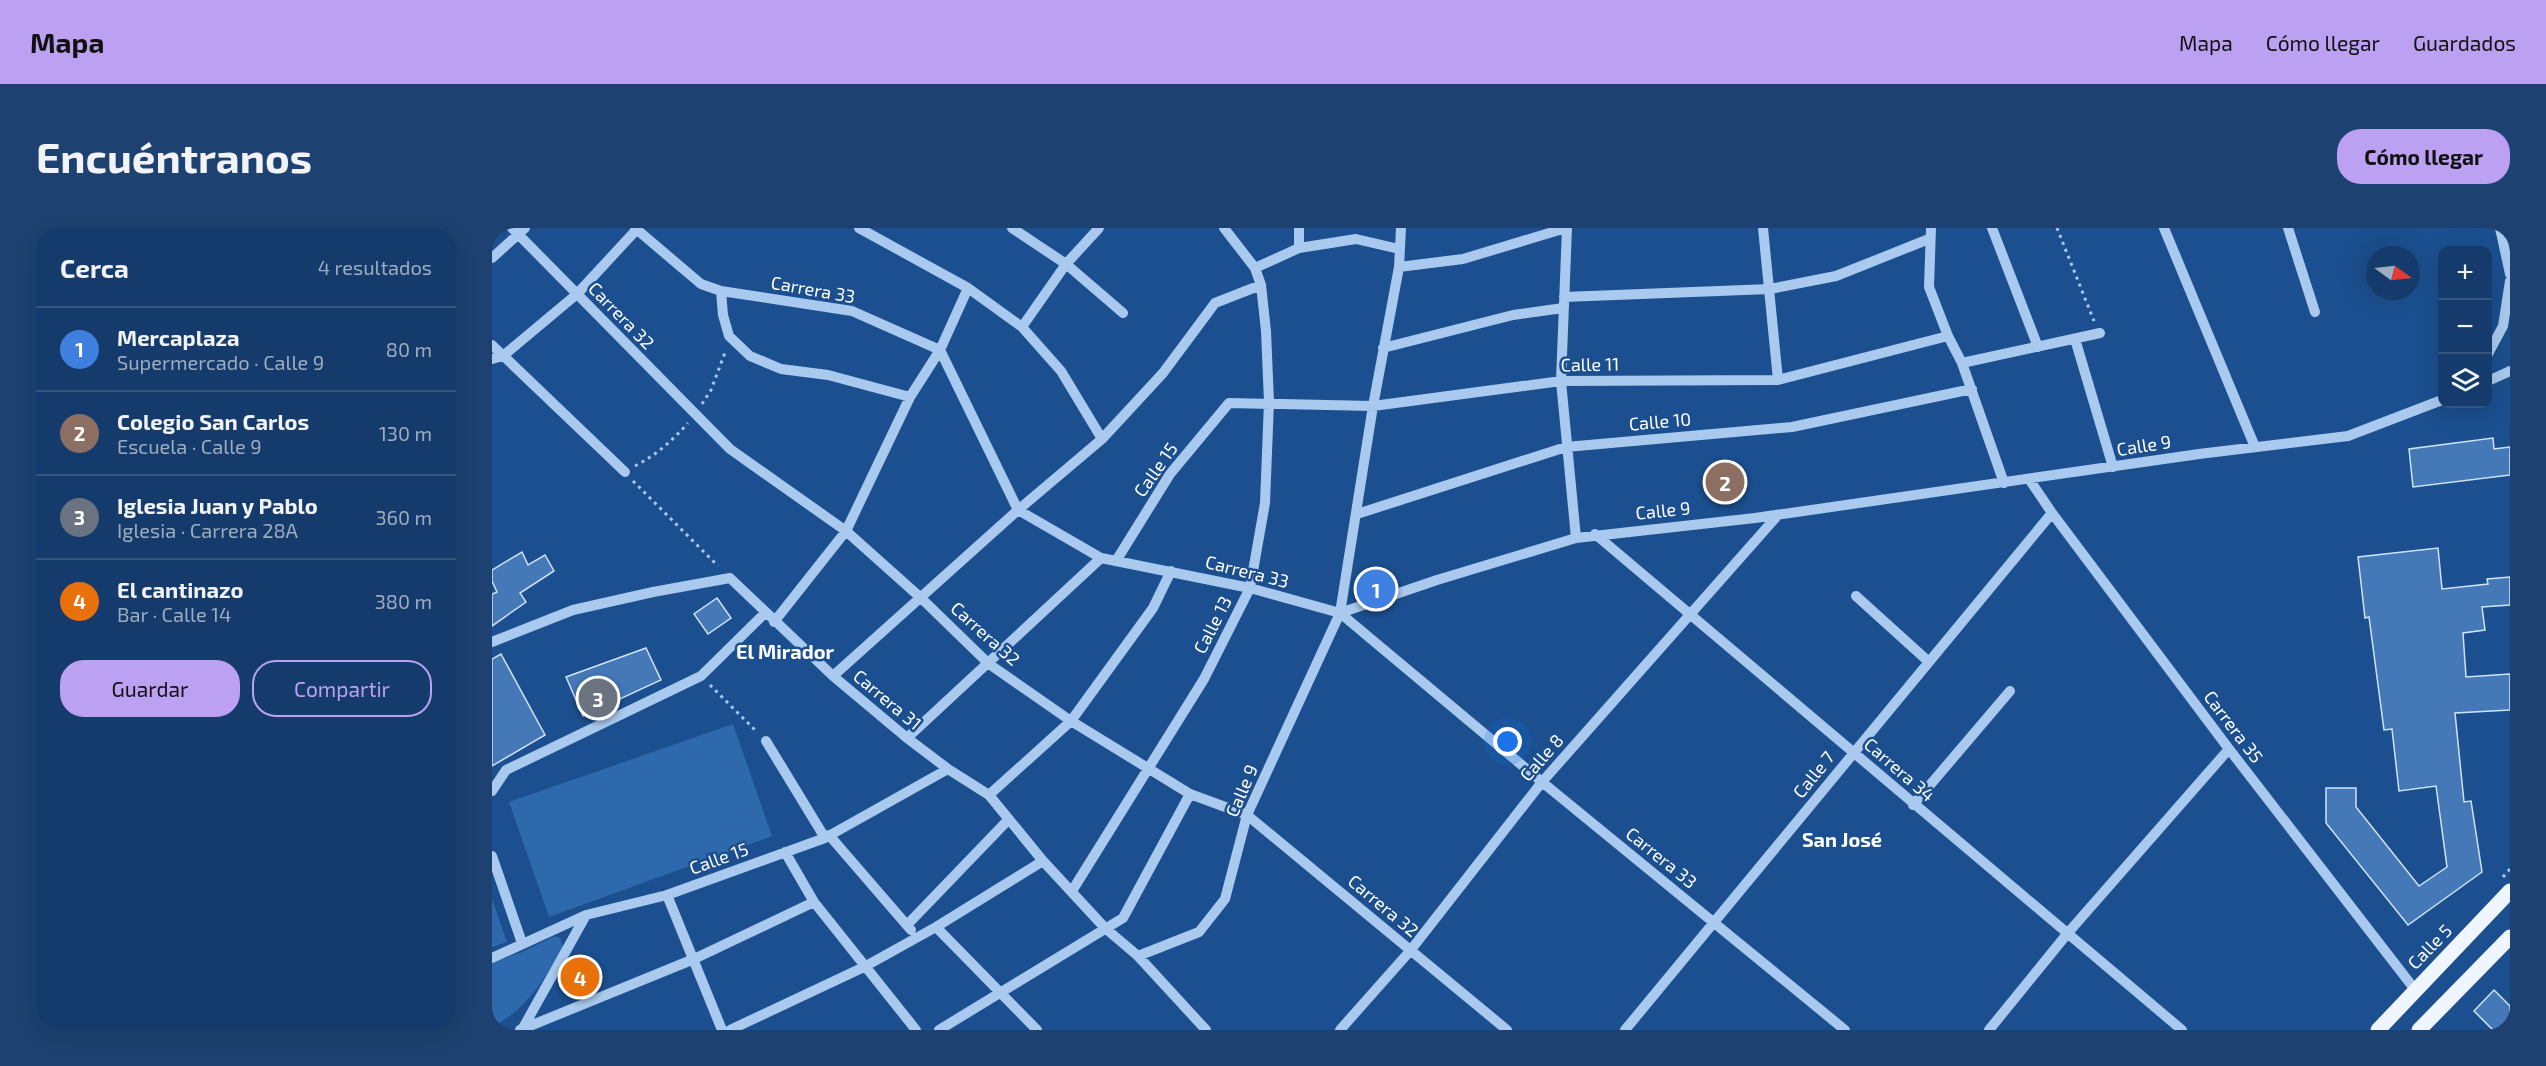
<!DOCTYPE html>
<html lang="es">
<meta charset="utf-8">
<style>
:root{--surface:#143b6b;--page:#1d4271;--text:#f1f3f6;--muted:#9dadc1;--line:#33557e;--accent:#bca0f2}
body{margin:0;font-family:"Exo 2",sans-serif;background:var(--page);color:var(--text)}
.controls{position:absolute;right:18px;top:18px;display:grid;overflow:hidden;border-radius:12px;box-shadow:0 6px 24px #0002}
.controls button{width:54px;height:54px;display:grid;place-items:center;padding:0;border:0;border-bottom:2px solid var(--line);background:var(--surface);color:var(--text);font:30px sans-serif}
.compass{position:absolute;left:1874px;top:18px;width:54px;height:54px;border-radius:50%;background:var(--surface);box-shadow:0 6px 24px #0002;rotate:105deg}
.you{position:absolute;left:1016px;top:514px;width:21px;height:21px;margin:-15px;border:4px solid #fff;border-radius:50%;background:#1a73e8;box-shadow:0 0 0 9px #1a73e833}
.badge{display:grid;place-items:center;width:39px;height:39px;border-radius:50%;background:var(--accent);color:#fff;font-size:20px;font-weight:700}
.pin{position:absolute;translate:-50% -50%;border:3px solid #fff;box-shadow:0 2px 6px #0006}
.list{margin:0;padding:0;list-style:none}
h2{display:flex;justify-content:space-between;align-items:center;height:78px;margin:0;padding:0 24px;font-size:26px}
h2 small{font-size:20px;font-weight:400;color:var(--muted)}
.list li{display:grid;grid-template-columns:39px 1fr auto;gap:18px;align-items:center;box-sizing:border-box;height:84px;padding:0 24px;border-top:2px solid var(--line)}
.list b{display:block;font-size:22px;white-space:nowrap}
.list p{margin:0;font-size:20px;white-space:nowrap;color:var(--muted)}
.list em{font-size:20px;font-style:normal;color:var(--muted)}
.actions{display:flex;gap:12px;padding:18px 24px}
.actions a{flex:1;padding:14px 0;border:2px solid var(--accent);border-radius:24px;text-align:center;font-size:21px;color:var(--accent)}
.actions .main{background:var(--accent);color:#111}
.icon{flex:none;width:33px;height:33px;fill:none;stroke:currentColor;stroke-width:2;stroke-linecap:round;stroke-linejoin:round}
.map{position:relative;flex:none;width:2018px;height:802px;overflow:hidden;border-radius:24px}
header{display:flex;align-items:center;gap:36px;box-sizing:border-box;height:84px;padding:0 30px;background:var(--accent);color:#111}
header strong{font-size:28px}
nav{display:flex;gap:33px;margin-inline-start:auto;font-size:21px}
.intro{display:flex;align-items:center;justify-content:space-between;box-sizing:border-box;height:144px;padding:0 36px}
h1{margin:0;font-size:42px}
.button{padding:15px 27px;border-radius:24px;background:var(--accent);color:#111;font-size:21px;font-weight:700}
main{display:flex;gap:36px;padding:0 36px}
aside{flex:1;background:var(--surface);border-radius:24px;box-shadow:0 6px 24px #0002}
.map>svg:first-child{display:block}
</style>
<header>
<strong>Mapa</strong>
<nav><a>Mapa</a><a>Cómo llegar</a><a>Guardados</a></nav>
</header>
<div class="intro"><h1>Encuéntranos</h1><a class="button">Cómo llegar</a></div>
<main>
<aside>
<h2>Cerca<small>4 resultados</small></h2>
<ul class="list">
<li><span class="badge" style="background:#3f7fe0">1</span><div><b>Mercaplaza</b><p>Supermercado · Calle 9</p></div><em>80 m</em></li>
<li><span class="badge" style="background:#8d6e63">2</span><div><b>Colegio San Carlos</b><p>Escuela · Calle 9</p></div><em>130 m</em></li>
<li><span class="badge" style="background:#6b7280">3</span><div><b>Iglesia Juan y Pablo</b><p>Iglesia · Carrera 28A</p></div><em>360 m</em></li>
<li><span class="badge" style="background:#e8710a">4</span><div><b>El cantinazo</b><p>Bar · Calle 14</p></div><em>380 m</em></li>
</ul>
<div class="actions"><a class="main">Guardar</a><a>Compartir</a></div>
</aside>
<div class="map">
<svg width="2018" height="802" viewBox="0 0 2018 802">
<rect width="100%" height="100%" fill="#1b4f8f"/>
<!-- green -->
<path fill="#2e69ad" d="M241,496L280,608L57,689L17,574Z
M0,671L15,714L0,719Z
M63,708L68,710L71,719C52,752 35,781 0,799V734L28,725Z"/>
<!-- building -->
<path fill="#4478b7" stroke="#cfe3fa" stroke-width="1.5" d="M2001,210L2002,221L2018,219V247L1921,259L1917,221Z
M1946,320L1950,361L1996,356L1995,351L2018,349V377L1990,379L1993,402L1971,405L1974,449L2018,446V482L1963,485L1972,574L1979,573L1990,644L1916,697L1834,595V560H1864V579L1927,658L1955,639L1944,558L1907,563L1900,501L1892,502L1877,389L1873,390L1866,329Z
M30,324L36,337L53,327L62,343L28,365L34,374L0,398V366L5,364L0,353V342Z
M225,370L239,390L216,406L202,386Z
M154,420L169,452L91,488L74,449Z
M9,426L53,507L0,538V431Z
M2002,762L2018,778V802H2001L1982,783Z"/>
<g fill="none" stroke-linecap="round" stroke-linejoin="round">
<!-- path -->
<path stroke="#a9c9ee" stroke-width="3" stroke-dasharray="3 4.5" stroke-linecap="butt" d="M1565,0L1602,93
M210,176L219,162L234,122
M143,238C164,227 180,213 196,195
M141,253L226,338
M218,457L264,503
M2011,649L2018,641"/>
<!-- minor -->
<path stroke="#a9c9ee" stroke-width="10" d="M20,0L238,221L354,303L429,370L497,436L579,493L698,566L755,587L1015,802
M143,0L209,56L229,63L360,83L448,122L526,282L609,330L758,360L848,385L1050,554L1353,802
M367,0L476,60L530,99L569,143L610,211
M520,0L574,36L631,85
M807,0V20
M1075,0L1069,153L1084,310
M1271,0L1286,152
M1439,0L1437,59L1456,108L1470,135L1512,255
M1500,0L1546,119
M1672,0L1763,219
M1796,0L1823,84
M2008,0L2018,46
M0,30L33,0
M907,39L971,31L1074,0
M763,40L807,20L864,11L907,21
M229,63L231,87L237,108L258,128L289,141L336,147L418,169
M1072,69L1278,61L1344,48L1437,11
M530,99L574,36L607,0
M1583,111L1621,239
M0,117L133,244
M891,120L1021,87L1071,80
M1996,126L2011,98L2018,53
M0,131L11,128L85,66L146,0
M1470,135L1608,105
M1996,153L2018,143
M1537,251L1560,285L1737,521L1924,763
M865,286L1074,219L1300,199L1480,161
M1103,306L1690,802
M624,333L678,246L737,175L881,178L1069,153L1286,152L1456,108
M1364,368L1437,434
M848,385L881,178L907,39L909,0
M282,394L354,303L418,169L448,122L476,60
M0,414L81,382L161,364L238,350L341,448L415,510L456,541L497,567L551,633L613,700L646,728L714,802
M341,448L526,282L610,211L671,145L723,75L769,57
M415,510L609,330
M274,513L333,610
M0,563L14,542L209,448L273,385
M497,567L579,493L661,380L679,343
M1421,577L1518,463
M337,607L419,702
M293,624L322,674L424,802
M0,628L30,715
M580,663L712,451L758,360L773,275L777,174L774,103L769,57L763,40L732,0
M175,667L230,802
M415,697L517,591
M444,699L545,802
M646,728L707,704L733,671L755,587L848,385L945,352L1084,310L1263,290L1707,226L1856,208L1950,172
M0,730L94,687L175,667L333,610L456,541
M31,800L94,687
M28,802L202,731L322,674
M238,802L372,739L444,699L551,633
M447,802L631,690L698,566
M848,802L918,723L1050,554L1286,287
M1133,802L1560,285
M1497,802L1575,706L1737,521"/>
<!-- major -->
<path stroke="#f0f6ff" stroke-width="15" d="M1886,802L2018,663
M1927,802L2018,709"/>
</g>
<g text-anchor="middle" stroke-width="5" stroke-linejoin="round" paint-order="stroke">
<!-- street labels -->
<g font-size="18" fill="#fff" stroke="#1b4f8f">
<text transform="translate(321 62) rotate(10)" y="6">Carrera 33</text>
<text transform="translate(129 88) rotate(46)" y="6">Carrera 32</text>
<text transform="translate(1098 137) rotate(-1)" y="6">Calle 11</text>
<text transform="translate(1168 194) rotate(-5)" y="6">Calle 10</text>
<text transform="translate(1652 218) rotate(-9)" y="6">Calle 9</text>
<text transform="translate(664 242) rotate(-55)" y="6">Calle 15</text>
<text transform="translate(1171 283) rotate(-6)" y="6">Calle 9</text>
<text transform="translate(755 344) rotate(14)" y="6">Carrera 33</text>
<text transform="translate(721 397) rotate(-63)" y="6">Calle 13</text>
<text transform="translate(493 406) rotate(42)" y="6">Carrera 32</text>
<text transform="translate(395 472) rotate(40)" y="6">Carrera 31</text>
<text transform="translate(1741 499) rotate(53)" y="6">Carrera 35</text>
<text transform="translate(1050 530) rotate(-49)" y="6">Calle 8</text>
<text transform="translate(1407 542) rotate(41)" y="6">Carrera 34</text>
<text transform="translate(1322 547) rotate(-51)" y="6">Calle 7</text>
<text transform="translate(750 563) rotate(-67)" y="6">Calle 9</text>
<text transform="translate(1169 630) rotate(39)" y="6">Carrera 33</text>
<text transform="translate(227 631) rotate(-20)" y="6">Calle 15</text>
<text transform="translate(891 678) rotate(40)" y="6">Carrera 32</text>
<text transform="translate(1938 719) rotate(-46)" y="6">Calle 5</text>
</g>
<!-- neighbourhood labels -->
<g font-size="20" font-weight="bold" fill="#fff" stroke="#1b4f8f">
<text x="293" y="431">El Mirador</text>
<text x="1350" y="619">San José</text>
</g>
</g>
</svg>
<div class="controls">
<button>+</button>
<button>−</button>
<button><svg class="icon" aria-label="layers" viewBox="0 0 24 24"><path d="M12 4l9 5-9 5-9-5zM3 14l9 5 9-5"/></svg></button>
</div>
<svg class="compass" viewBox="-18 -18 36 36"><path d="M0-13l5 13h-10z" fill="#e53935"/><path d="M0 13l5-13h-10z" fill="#9dadc1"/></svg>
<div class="you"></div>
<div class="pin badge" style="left:884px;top:361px;background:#3f7fe0">1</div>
<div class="pin badge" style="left:1233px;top:254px;background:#8d6e63">2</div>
<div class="pin badge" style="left:106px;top:470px;background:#6b7280">3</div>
<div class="pin badge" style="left:88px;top:749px;background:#e8710a">4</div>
</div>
</main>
